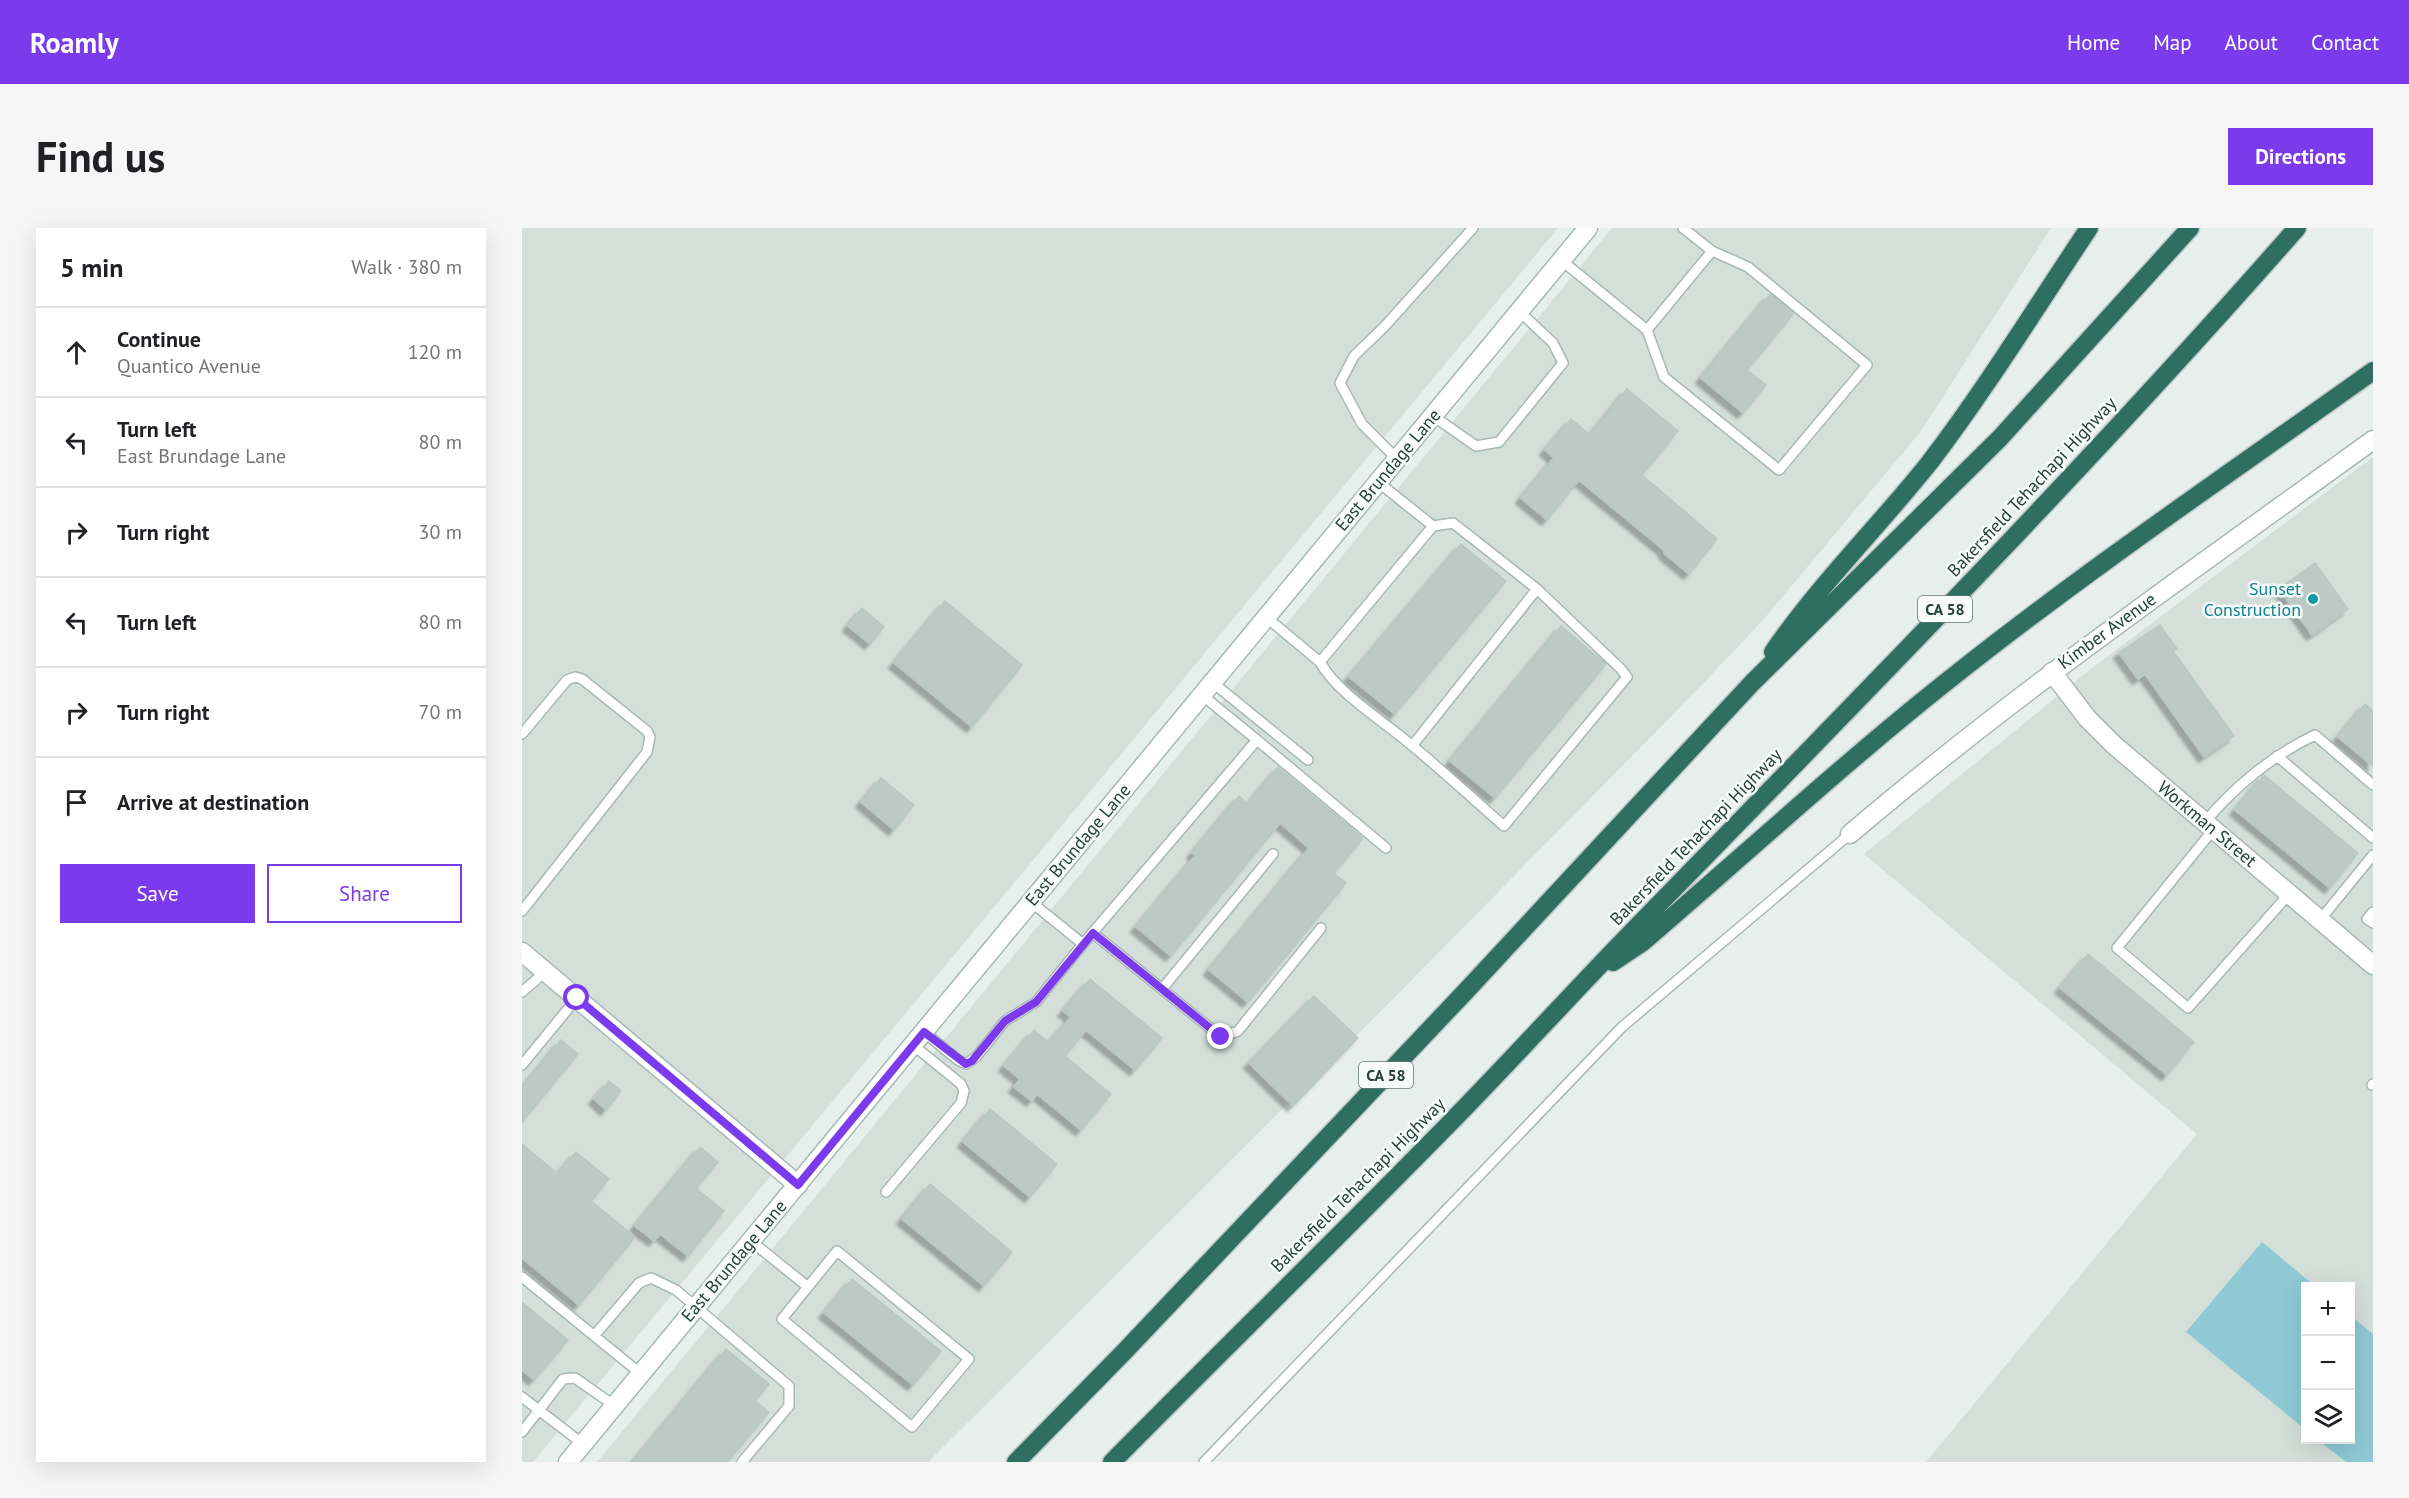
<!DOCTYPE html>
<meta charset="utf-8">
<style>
:root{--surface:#fff;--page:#f6f6f6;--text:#202124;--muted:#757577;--line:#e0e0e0;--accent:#7c3aed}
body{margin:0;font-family:"PT Sans",sans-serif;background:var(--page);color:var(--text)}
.controls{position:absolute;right:18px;bottom:18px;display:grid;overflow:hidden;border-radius:0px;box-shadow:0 6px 24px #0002}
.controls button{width:54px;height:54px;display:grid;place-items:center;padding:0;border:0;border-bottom:2px solid var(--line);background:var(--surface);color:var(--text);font:30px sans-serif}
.stop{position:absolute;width:18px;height:18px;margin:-14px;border:4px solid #7c3aed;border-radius:50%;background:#fff}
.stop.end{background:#7c3aed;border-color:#fff;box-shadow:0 2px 6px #0008}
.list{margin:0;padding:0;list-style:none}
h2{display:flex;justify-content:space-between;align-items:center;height:78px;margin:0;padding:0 24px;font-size:26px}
h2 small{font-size:20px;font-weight:400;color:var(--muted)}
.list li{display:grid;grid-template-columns:39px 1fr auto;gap:18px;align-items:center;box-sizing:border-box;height:90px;padding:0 24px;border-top:2px solid var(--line)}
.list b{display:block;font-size:22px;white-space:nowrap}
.list p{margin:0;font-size:20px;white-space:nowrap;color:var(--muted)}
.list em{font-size:20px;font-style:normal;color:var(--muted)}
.actions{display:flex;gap:12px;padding:18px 24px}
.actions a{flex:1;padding:14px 0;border:2px solid var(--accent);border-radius:0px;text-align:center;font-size:21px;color:var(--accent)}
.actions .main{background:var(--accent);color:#fff}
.icon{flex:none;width:33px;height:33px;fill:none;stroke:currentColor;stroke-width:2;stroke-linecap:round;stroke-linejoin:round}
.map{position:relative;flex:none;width:1851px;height:1234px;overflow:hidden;border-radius:0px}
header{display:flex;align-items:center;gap:36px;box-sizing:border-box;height:84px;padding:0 30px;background:var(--accent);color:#fff}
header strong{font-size:28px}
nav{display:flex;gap:33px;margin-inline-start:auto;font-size:21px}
.intro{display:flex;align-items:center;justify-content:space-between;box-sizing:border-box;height:144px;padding:0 36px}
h1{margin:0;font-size:42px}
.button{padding:15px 27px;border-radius:0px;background:var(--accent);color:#fff;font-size:21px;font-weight:700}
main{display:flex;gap:36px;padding:0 36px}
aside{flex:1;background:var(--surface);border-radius:0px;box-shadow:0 6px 24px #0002}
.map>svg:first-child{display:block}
</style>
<header>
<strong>Roamly</strong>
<nav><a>Home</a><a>Map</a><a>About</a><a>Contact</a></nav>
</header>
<div class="intro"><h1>Find us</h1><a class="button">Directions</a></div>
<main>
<aside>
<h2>5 min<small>Walk · 380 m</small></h2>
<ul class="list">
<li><svg class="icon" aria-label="ahead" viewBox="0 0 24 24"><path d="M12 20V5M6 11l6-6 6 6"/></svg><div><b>Continue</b><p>Quantico Avenue</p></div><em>120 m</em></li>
<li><svg class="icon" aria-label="left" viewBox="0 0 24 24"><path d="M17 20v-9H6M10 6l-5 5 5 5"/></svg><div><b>Turn left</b><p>East Brundage Lane</p></div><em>80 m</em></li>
<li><svg class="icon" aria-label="right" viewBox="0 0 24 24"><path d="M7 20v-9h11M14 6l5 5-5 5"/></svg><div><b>Turn right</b></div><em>30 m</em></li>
<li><svg class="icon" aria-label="left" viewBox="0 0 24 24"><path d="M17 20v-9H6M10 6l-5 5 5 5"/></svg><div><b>Turn left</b></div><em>80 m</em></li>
<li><svg class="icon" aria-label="right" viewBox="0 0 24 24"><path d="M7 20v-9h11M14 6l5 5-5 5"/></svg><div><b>Turn right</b></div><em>70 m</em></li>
<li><svg class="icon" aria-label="arrive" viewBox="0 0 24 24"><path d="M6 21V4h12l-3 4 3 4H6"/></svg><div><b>Arrive at destination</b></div></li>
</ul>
<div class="actions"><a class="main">Save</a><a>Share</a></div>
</aside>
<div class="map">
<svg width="1851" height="1234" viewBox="0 0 1851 1234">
<defs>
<filter id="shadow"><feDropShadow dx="-5.5" dy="5.5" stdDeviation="1.5" flood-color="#0004"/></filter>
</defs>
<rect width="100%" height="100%" fill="#e6efeb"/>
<!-- built -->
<path fill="#d4dfda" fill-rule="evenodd" d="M0,0H1036L11,1234H0Z
M1090,0H1529L1399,203L1242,391L1173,464L870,772L406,1234H75Z
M1851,229V1234H1404L1675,906L1342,626L1570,440ZM1784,1058H1828V1212H1784Z"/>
<!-- water -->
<path fill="#8ec9d4" d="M1740,1014L1793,1058H1784L1783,1201L1664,1104Z
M1829,1088L1851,1106V1234H1824L1796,1212H1828Z"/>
<!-- building -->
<path fill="#bbcac4" stroke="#b8c9c2" stroke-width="1.5" filter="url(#shadow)" d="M1248,66L1272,85L1225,142L1244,157L1221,185L1179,150Z
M1105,161L1156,203L1120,247L1195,311L1167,346L1142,325L1143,323L1057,252L1025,292L999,270L1032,230L1023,222L1049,191L1068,207Z
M939,316L984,353L873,486L827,449Z
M1793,335L1826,381L1790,407L1757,361Z
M423,373L500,437L450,499L372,435Z
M340,380L362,399L348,416L326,398Z
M1638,397L1655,421L1651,423L1712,508L1682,529L1623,446L1616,451L1597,425Z
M1039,398L1084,436L973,570L928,533Z
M1843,476L1851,483V538L1816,509Z
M756,539L841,610L812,645L824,655L726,774L687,742L787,620L758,595L649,728L614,699L673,628L670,625L717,568L726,576Z
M1742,547L1836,625L1808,660L1713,582Z
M359,550L392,577L372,602L339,574Z
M1566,726L1672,814L1645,847L1538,760Z
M568,751L640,810L613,842L564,802L543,828L589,866L559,902L515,866L510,873L492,859L498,851L482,838L512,802L527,815L549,789L541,783Z
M792,768L836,810L771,878L727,835Z
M39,812L56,826L0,894V860Z
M87,853L99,863L84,882L72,871Z
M468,881L535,936L508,969L441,914Z
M0,916L36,946L54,924L87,951L69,973L113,1009L57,1077L0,1030Z
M178,919L196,934L174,960L202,983L166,1028L138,1006L132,1013L113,998Z
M408,956L490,1024L462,1058L380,991Z
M330,1051L419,1123L391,1157L302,1085Z
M0,1074L46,1112L12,1152L0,1142Z
M204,1121L247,1156L233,1173L247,1184L205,1234H111Z"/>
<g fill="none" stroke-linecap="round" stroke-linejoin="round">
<defs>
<path id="lane" d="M1039,32L1125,102L1142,149L1257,242L1345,137L1226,39L1190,23L1161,0
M1125,102L1190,23
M911,188L954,218L977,214L1041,135L1031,115L997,83
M875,231L840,196L818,155L832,128L863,98L951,0
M856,254L911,298
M744,389L798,434C815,465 860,492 887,515C920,542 951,571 982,598L1105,449L1099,441L1015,361L931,295L911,298L798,434
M690,454L786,532
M0,506L45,452L53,449L60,451L125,503L128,509L125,524L0,683
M735,512L864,620
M890,518L1015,361
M1755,528L1851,610
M1683,594C1712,559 1751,527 1793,507L1851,557
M1691,602L1595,720L1666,780L1767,666
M1851,684L1845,691L1851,695
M1798,692L1851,627
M571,705L699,809L716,803L799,700
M561,716L735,512L680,467
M640,761L751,626
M0,764L23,744
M402,804L436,832L444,836L454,829L483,793L514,774L561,716L509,674
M0,837L55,770
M1850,857L1851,856
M364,964L439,875L442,863L439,856L391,817
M229,1013L286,1059
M315,1023L447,1131L390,1199L260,1091Z
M0,1049L119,1146
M72,1108L117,1055L129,1050L154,1062L267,1158V1178L220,1234
M0,1169L61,1216
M0,1204L41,1151L53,1150L93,1178
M682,1234L1100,799L1328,606"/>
<path id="street" d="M1530,444L1565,490L1592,517L1851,737
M1328,606C1495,464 1674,340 1851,212
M0,724L276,957"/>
<path id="secondary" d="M46,1234L1066,0"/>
<path id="highway" d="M1251,424C1298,356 1357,298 1408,234C1465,159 1515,78 1567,0
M1091,734L1121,714C1225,625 1325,532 1433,447C1568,340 1711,243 1851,143
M494,1234L601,1125L944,763L1230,455L1478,210L1668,0
M590,1234C701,1122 813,1012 924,899C984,838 1042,774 1102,712C1330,478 1559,246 1775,0"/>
</defs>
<!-- lane casing -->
<use href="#lane" stroke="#a8b8b2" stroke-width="12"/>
<!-- street casing -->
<use href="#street" stroke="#a8b8b2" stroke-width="21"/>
<!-- secondary casing -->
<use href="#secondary" stroke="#a4bbb3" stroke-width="21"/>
<!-- highway casing -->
<use href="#highway" stroke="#c2cac8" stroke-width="21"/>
<!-- lane -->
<use href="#lane" stroke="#fff" stroke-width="9"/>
<!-- street -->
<use href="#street" stroke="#fff" stroke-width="18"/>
<!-- secondary -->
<use href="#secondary" stroke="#fff" stroke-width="18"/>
<!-- highway -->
<use href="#highway" stroke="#2f6f62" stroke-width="18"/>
</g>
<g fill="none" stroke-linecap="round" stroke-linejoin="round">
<!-- route -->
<path stroke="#7c3aed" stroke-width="8" d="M55,770L276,957L402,804L444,836L450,833L483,793L514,774L571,705L699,809"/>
</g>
<!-- markers -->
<circle fill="#0f9aa8" stroke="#f7fbf9" stroke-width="2" cx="1791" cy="371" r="6"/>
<g text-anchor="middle" stroke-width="5" stroke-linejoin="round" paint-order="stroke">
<!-- shield labels -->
<g fill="#f7fbf9" stroke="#637a73" stroke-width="1.5">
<rect x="1396" y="368" width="54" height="26" rx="4.5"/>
<rect x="837" y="834" width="54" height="26" rx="4.5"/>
</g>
<g font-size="16" font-weight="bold" fill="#24423a">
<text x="1423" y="387">CA 58</text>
<text x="864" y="853">CA 58</text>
</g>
<!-- street labels -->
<g font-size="18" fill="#24423a" stroke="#f7fbf9">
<text transform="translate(866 242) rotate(-50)" y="6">East Brundage Lane</text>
<text transform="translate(1510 259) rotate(-47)" y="6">Bakersfield Tehachapi Highway</text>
<text transform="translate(1585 403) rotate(-36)" y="6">Kimber Avenue</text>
<text transform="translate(1685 596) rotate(40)" y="6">Workman Street</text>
<text transform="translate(1174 609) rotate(-46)" y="6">Bakersfield Tehachapi Highway</text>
<text transform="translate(556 617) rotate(-50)" y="6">East Brundage Lane</text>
<text transform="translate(836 957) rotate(-45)" y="6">Bakersfield Tehachapi Highway</text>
<text transform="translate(212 1033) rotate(-50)" y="6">East Brundage Lane</text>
</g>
<!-- culture labels -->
<g font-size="18" fill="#0d838f" stroke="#f7fbf9" text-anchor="end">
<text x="1779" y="367">Sunset<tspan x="1779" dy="21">Construction</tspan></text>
</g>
</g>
</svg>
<div class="controls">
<button>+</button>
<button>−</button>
<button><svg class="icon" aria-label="layers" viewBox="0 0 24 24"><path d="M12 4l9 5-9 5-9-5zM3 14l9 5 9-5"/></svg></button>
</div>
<div class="stop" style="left:55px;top:770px"></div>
<div class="stop end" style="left:699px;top:809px"></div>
</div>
</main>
